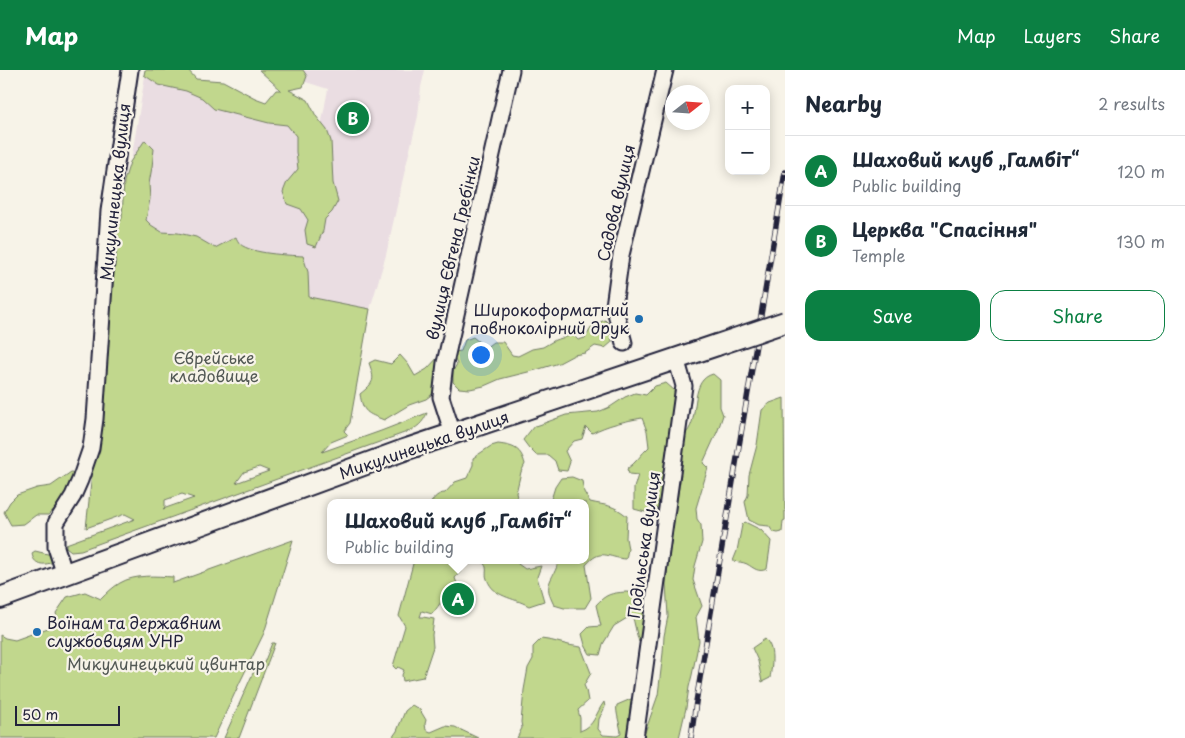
<!DOCTYPE html>
<meta charset="utf-8">
<style>
:root{--surface:#fff;--page:#f6f6f7;--text:#1f2937;--muted:#747a83;--line:#e0e1e3;--accent:#0b8043}
body{margin:0;font-family:"Playpen Sans",sans-serif;background:var(--page);color:var(--text)}
.controls{position:absolute;right:15px;top:15px;display:grid;overflow:hidden;border-radius:10px;box-shadow:0 2px 12px #0003}
.controls button{width:45px;height:45px;display:grid;place-items:center;padding:0;border:0;border-bottom:1px solid var(--line);background:var(--surface);color:var(--text);font:25px sans-serif}
.compass{position:absolute;left:665px;top:15px;width:45px;height:45px;border-radius:50%;background:var(--surface);box-shadow:0 2px 12px #0003;rotate:73deg}
.scale{position:absolute;left:15px;bottom:12px;width:105px;box-sizing:border-box;padding-left:5px;border:2px solid #22223b;border-top:0;font-size:14px;line-height:18px;white-space:nowrap;color:#22223b;-webkit-text-stroke:4px #f7f3e8;paint-order:stroke}
.you{position:absolute;left:480px;top:284px;width:18px;height:18px;margin:-12px;border:4px solid #fff;border-radius:50%;background:#1a73e8;box-shadow:0 0 0 8px #1a73e833}
.badge{display:grid;place-items:center;width:32px;height:32px;border-radius:50%;background:var(--accent);color:#fff;font-size:16px;font-weight:700}
.pin{position:absolute;translate:-50% -50%;border:2px solid #fff;box-shadow:0 1px 5px #0006}
.popup{position:absolute;left:327px;top:429px;width:262px;height:65px;box-sizing:border-box;display:grid;place-content:center;border-radius:10px;background:var(--surface);filter:drop-shadow(0 1px 4px #0005);font-size:16px;white-space:nowrap;color:var(--muted)}
.popup b{font-size:19px;color:var(--text)}
.popup::after{content:'';position:absolute;left:50%;top:100%;margin-left:-10px;border:10px solid transparent;border-top-color:var(--surface)}
.list{margin:0;padding:0;list-style:none}
h2{display:flex;justify-content:space-between;align-items:center;height:65px;margin:0;padding:0 20px;font-size:21px}
h2 small{font-size:16px;font-weight:400;color:var(--muted)}
.list li{display:grid;grid-template-columns:32px 1fr auto;gap:15px;align-items:center;box-sizing:border-box;height:70px;padding:0 20px;border-top:1px solid var(--line)}
.list b{display:block;font-size:19px;white-space:nowrap}
.list p{margin:0;font-size:16px;white-space:nowrap;color:var(--muted)}
.list em{font-size:16px;font-style:normal;color:var(--muted)}
.actions{display:flex;gap:10px;padding:15px 20px}
.actions a{flex:1;padding:11px 0;border:1px solid var(--accent);border-radius:15px;text-align:center;font-size:18px;color:var(--accent)}
.actions .main{background:var(--accent);color:#fff}
.map{position:relative;flex:none;width:785px;height:668px;overflow:hidden}
header{display:flex;align-items:center;gap:30px;box-sizing:border-box;height:70px;padding:0 25px;background:var(--accent);color:#fff}
header strong{font-size:24px}
nav{display:flex;gap:28px;margin-inline-start:auto;font-size:18px}
main{display:flex}
aside{flex:1;background:var(--surface)}
.map>svg:first-child{display:block}
</style>
<header>
<strong>Map</strong>
<nav><a>Map</a><a>Layers</a><a>Share</a></nav>
</header>
<main>
<div class="map">
<svg width="785" height="668" viewBox="0 0 785 668">
<rect width="100%" height="100%" fill="#f7f3e8"/>
<filter id="ink" filterUnits="userSpaceOnUse"><feTurbulence type="fractalNoise" baseFrequency=".02" numOctaves="2"/><feDisplacementMap in="SourceGraphic" scale="10" xChannelSelector="R" yChannelSelector="G"/><feConvolveMatrix kernelMatrix="1 2 1 2 8 2 1 2 1" color-interpolation-filters="sRGB"/></filter>
<g filter="url(#ink)">
<!-- built -->
<path fill="#eadde2" d="M146,0L321,56L328,19L268,0H425L421,17L418,46L404,104L386,185L370,239L294,224L119,164Z"/>
<!-- green -->
<path fill="#c1d78d" stroke="#727c64" fill-rule="evenodd" d="M145,0H188L196,9L223,11L255,28L266,32L276,20H281L259,0H303L307,6L303,17L289,20L308,30L316,46L327,60L331,71L333,113L338,131L332,142L325,149L323,161L316,177L307,174L305,160L308,150L301,139L287,134L283,122L287,112L298,99L296,82V66L287,55L269,53L214,39L202,28L186,21L159,15L144,5Z
M145,70L154,79L152,97L149,114L150,129L146,150L151,155L162,162L178,163L196,167L215,178L236,167C236,168 239,173 240,174C252,184 287,185 303,186L308,202L309,227L370,239L350,353L344,361L348,365L331,372L322,382L381,361L427,343C423,353 417,358 407,362L81,480L71,481L66,477V474L135,449L125,444L86,458L117,177L115,162L122,148L124,111L130,92ZM259,397L269,401L236,413L244,402ZM182,424L194,428L163,439L165,437V430Z
M605,250L610,255L612,272L605,278L595,276L585,283L574,285L559,293L536,300L500,309L484,316L470,319L459,318L453,312V301L457,294L453,286L455,282L461,281L465,270L473,267L479,272L480,279L485,278L493,272H503L512,285L518,286L532,279L543,277L555,270L573,265L578,270L585,268L593,255Z
M441,284L446,314L426,329L409,335L384,350C367,343 363,343 360,324C375,312 375,310 369,293L375,290L391,294L400,285L408,294L415,306L427,299Z
M713,304L720,310V337L723,345L718,360L703,393L708,398L696,438L697,449L701,455L702,472L695,496L693,510L702,536L696,547L699,571L692,605L689,617L686,638L679,668H643L658,625L663,583L664,566L668,546L666,514L669,484L682,397L684,365C684,365 689,360 689,359C699,343 690,310 713,304Z
M666,313L675,321L677,331L664,438L650,439L645,442L634,439V418L638,405L629,404L627,399C636,393 641,384 649,377L647,361L642,348C625,351 607,355 592,363L586,357L582,369L574,371L565,381L570,392L567,401L558,400L555,391L548,385H536L529,378L523,370L534,356L539,355L566,345L598,342L610,337L625,327L635,323L646,325L655,316Z
M784,328L785,450L783,451L782,462L778,463L773,462L769,456L759,455L749,450L745,432L748,425L749,405L757,375L762,340L770,333Z
M498,374C515,376 521,379 525,394L521,402L516,423L518,431L513,433H431C434,427 439,423 445,423L455,412L467,408L473,395V388L491,376Z
M71,402L82,404L60,434L48,445H36L24,454L11,455L4,442L10,432L17,425L37,418L51,416Z
M572,407L582,411L584,422L590,432C607,436 612,434 627,446L626,468L628,479L626,489C607,488 601,477 586,495L591,528L585,538H564L554,535C542,512 553,512 559,490H586V433H550L555,417L561,408Z
M745,452L761,460L771,471L767,499C758,503 754,498 747,494C743,492 738,492 733,491L737,481L742,455Z
M293,470L264,563L240,612L214,668H0V565L5,568L15,570L59,554L56,543L67,527L85,522L101,529C107,523 113,517 120,513C135,504 156,506 173,507V513Z
M35,481L52,485L53,492C44,496 33,495 32,483Z
M414,490H464L461,501L455,508L459,519C444,523 441,534 432,544L422,541L420,547H423L434,549L432,565L433,577L423,607L403,611L402,605L404,600L398,597L396,599L393,596L405,556L399,546Z
M482,490H517L518,494L525,499L541,496L537,507L544,531L529,536C513,527 494,528 487,509C485,505 487,501 486,497C486,496 482,491 482,490Z
M626,522L637,523L646,529L645,562L639,572C636,563 635,554 632,545L614,556L603,574L600,585L590,584L585,575L582,564L589,557L601,556L596,535C606,524 611,523 626,522Z
M541,569C555,570 567,576 581,577L591,603L584,615L586,620L588,631L578,640L580,648V661C595,656 595,644 604,632L605,637L599,649L598,659L603,665L617,666L621,664C621,656 615,642 617,635L631,629L635,638L629,668H517L522,658L521,652L524,620L528,598L533,589V577Z
M765,569C775,577 772,596 770,608L762,612L758,591L752,578Z
M272,573H275L239,668H224L253,603L262,598Z
M412,635L420,640L426,650L425,654L426,660L431,662L445,656L455,657L478,668H392L397,661L405,641Z"/>
<g fill="none" stroke-linecap="round" stroke-linejoin="round">
<defs>
<path id="minor" d="M624,273L614,236L621,185L665,0
M453,364L441,327L445,293L511,0
M65,505L56,477V453L73,426L80,410L91,378L95,349L109,141L130,0
M635,668L684,316L676,288"/>
<path id="secondary" d="M0,528L404,380L717,275"/>
</defs>
<!-- minor casing -->
<use href="#minor" stroke="#22223b" stroke-width="19"/>
<!-- secondary casing -->
<use href="#secondary" stroke="#22223b" stroke-width="24"/>
<!-- minor -->
<use href="#minor" stroke="#f7f3e8" stroke-width="15"/>
<!-- secondary -->
<use href="#secondary" stroke="#f7f3e8" stroke-width="20"/>
<defs>
<path id="rail" d="M691,668L696,632L785,102"/>
</defs>
<!-- rail casing -->
<use href="#rail" stroke="#22223b" stroke-width="5.5"/>
<!-- rail -->
<use href="#rail" stroke="#f7f3e8" stroke-width="4" stroke-dasharray="11" stroke-linecap="butt"/>
<defs>
<path id="secondary-bridge" d="M717,275L785,252"/>
</defs>
<!-- secondary-bridge casing -->
<use href="#secondary-bridge" stroke="#22223b" stroke-width="24" stroke-linecap="butt"/>
<!-- secondary-bridge -->
<use href="#secondary-bridge" stroke="#f7f3e8" stroke-width="20"/>
</g>
</g>
<!-- markers -->
<g fill="#1f6fb2" stroke="#f7f3e8" stroke-width="2">
<circle cx="639" cy="249" r="5"/>
<circle cx="37" cy="562" r="5"/>
</g>
<g text-anchor="middle" stroke-width="4.5" stroke-linejoin="round" paint-order="stroke">
<!-- street labels -->
<g font-size="16" fill="#22223b" stroke="#f7f3e8">
<text transform="translate(115 122) rotate(-84)" y="6">Микулинецька вулиця</text>
<text transform="translate(616 133) rotate(-77)" y="6">Садова вулиця</text>
<text transform="translate(453 178) rotate(-77)" y="6">вулиця Євгена Гребінки</text>
<text transform="translate(424 375) rotate(-19)" y="6">Микулинецька вулиця</text>
<text transform="translate(644 475) rotate(-82)" y="6">Подільська вулиця</text>
</g>
<!-- poi labels -->
<g font-size="16" fill="#22223b" stroke="#f7f3e8" text-anchor="end">
<text x="629" y="246">Широкоформатний<tspan x="629" dy="18">повноколірний друк</tspan></text>
<text x="47" y="559" text-anchor="start">Воїнам та державним<tspan x="47" dy="18">службовцям УНР</tspan></text>
</g>
<!-- park labels -->
<g font-size="16" fill="#525854" stroke="#f7f3e8">
<text x="214" y="294">Єврейське<tspan x="214" dy="18">кладовище</tspan></text>
<text x="166" y="600">Микулинецький цвинтар</text>
</g>
</g>
</svg>
<div class="controls">
<button>+</button>
<button>−</button>
</div>
<svg class="compass" viewBox="-18 -18 36 36"><path d="M0-13l5 13h-10z" fill="#e53935"/><path d="M0 13l5-13h-10z" fill="#747a83"/></svg>
<div class="scale">50 m</div>
<div class="you"></div>
<div class="pin badge" style="left:458px;top:529px">A</div>
<div class="popup"><b>Шаховий клуб „Гамбіт“</b>Public building</div>
<div class="pin badge" style="left:353px;top:48px">B</div>
</div>
<aside>
<h2>Nearby<small>2 results</small></h2>
<ul class="list">
<li><span class="badge">A</span><div><b>Шаховий клуб „Гамбіт“</b><p>Public building</p></div><em>120 m</em></li>
<li><span class="badge">B</span><div><b>Церква &quot;Спасіння&quot;</b><p>Temple</p></div><em>130 m</em></li>
</ul>
<div class="actions"><a class="main">Save</a><a>Share</a></div>
</aside>
</main>
